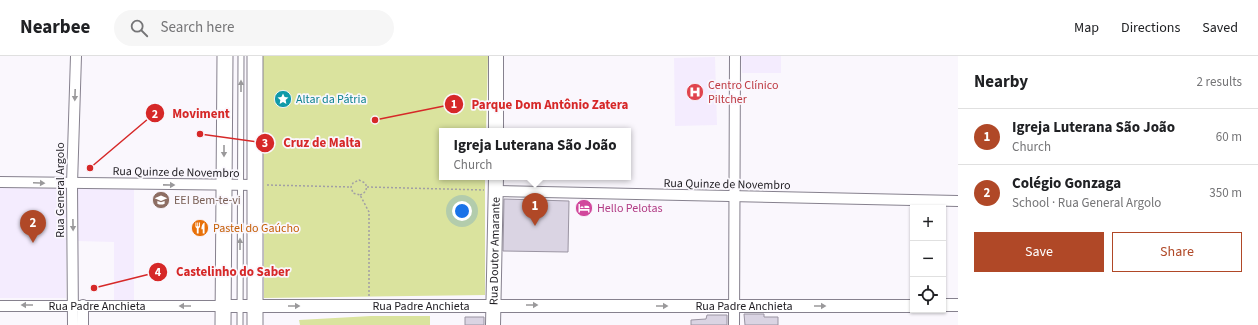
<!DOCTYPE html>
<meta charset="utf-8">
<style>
:root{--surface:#fff;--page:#f6f6f6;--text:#202124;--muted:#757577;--line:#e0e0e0;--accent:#b04827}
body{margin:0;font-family:"Source Sans 3",sans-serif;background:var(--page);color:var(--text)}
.controls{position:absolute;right:12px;bottom:12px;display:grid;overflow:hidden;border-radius:0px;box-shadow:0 1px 3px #0004}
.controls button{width:36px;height:36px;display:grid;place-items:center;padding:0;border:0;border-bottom:1px solid var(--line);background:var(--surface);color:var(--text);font:20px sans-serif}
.you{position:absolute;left:462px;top:155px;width:14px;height:14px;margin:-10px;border:3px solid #fff;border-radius:50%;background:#1a73e8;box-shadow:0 0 0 6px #1a73e833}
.badge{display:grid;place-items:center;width:26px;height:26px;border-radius:50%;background:var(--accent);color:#fff;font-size:13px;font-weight:700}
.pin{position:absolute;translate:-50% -33px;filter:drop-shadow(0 1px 2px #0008)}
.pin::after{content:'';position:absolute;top:21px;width:14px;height:12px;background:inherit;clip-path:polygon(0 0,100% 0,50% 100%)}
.popup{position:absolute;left:439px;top:72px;width:192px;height:52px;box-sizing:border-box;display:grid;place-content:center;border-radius:0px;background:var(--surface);filter:drop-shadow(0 1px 3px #0005);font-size:13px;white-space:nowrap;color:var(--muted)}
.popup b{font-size:15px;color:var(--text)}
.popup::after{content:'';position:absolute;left:50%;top:100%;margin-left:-8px;border:8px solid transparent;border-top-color:var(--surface)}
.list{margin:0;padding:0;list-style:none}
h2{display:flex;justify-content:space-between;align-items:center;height:52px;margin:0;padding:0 16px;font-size:17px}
h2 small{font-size:13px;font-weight:400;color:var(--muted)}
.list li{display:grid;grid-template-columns:26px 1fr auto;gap:12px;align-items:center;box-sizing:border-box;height:56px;padding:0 16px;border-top:1px solid var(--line)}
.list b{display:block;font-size:15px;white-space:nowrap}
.list p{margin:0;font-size:13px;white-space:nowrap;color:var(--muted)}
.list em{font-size:13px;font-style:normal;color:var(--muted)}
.actions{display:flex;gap:8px;padding:12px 16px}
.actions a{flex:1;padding:9px 0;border:1px solid var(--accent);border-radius:0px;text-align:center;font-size:14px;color:var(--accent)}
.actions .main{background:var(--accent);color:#fff}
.icon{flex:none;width:22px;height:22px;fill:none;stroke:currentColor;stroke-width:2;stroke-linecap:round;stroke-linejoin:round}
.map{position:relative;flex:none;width:958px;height:269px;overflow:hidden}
header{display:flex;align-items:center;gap:24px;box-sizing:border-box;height:56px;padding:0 20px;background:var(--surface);border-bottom:1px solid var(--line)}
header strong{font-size:19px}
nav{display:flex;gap:22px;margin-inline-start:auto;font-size:14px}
.search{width:280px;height:36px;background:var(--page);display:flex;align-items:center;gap:10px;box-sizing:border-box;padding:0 14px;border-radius:22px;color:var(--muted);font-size:15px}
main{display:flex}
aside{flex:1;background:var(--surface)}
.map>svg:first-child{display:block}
</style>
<header>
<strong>Nearbee</strong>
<div class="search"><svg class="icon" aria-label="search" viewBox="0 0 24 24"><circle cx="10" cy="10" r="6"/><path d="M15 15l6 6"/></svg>Search here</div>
<nav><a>Map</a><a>Directions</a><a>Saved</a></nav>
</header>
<main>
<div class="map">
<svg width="958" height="269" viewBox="0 0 958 269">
<rect width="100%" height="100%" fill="#faf7fd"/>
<!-- built -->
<path fill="#f4ecfe" d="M741,0H781V17H742Z
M715,1L717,69L675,70L674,2Z
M77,131H134V244H114V186L77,185Z
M0,132H66V242H0Z"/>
<!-- green -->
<path fill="#dae39e" d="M263,0H488L486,75H442V121H485V239L264,242Z
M371,260H430V269H300L299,264Z"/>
<!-- building -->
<path fill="#dad4e3" stroke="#9a94a2" d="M504,143L569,145L568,196L503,195Z
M744,258H764V261H778V269H745Z
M707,259H727V269H691V264L706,263Z
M465,261H484V269H465Z"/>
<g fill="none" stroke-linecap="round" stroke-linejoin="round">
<defs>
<path id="service" d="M240,269L241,0"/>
<g id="minor">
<path d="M0,126L256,129"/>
<path d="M496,135L958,145"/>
<path id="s1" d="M0,250H224"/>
<path d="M73,269L72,128L76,0"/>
<path d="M83,269V249"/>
<path d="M734,269L735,0"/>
</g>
<g id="tertiary">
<path d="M943,249H958"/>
<path id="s2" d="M224,250H913"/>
</g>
<g id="secondary">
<path d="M496,75V0"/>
<path id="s3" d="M493,269L496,121"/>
</g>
<path id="primary" d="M255,0V269
M223,269L225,0"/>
</defs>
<!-- service casing -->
<use href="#service" stroke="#86818e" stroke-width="7"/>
<!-- minor casing -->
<use href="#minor" stroke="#86818e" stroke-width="12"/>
<!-- tertiary casing -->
<use href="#tertiary" stroke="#86818e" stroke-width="14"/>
<!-- secondary casing -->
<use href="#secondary" stroke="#86818e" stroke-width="16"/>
<!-- primary casing -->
<use href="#primary" stroke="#86818e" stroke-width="17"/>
<!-- path -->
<path stroke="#a19fa4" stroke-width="1.5" stroke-dasharray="2 2" stroke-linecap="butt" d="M267,129L351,131
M367,131L484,134
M360,139C366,137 368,132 365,127L359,124L353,127L351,131L353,137L360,139L369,156V240"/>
<!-- service -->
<use href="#service" stroke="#fff" stroke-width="5"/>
<!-- minor -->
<use href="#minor" stroke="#fff" stroke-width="10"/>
<!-- tertiary -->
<use href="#tertiary" stroke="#fff" stroke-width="12"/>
<!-- secondary -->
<use href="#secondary" stroke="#fff" stroke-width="14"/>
<!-- primary -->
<use href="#primary" stroke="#fff" stroke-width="15"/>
</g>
<!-- one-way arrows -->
<defs><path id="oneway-solid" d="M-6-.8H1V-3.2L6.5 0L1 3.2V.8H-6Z"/></defs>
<g fill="#9a999b">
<use href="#oneway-solid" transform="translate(241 30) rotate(-90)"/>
<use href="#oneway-solid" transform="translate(75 39) rotate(92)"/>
<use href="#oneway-solid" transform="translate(224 95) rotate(90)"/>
<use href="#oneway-solid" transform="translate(39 127) rotate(2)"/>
<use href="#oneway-solid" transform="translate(169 129) rotate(1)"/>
<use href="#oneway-solid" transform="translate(73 169) rotate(89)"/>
<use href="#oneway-solid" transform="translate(240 188) rotate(-90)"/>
<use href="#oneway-solid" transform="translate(27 249) rotate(180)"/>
<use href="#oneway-solid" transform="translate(532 249)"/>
<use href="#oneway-solid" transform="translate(185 250) rotate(-180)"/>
<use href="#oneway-solid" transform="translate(294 250)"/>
<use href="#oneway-solid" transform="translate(662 250)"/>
<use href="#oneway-solid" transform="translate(820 250)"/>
</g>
<!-- icons -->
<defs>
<symbol id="hospital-disc" viewBox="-11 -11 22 22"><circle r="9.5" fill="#e0444e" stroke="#faf7fd"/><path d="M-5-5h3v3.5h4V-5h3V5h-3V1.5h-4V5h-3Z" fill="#fff"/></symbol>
<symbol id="sight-disc" viewBox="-11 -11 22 22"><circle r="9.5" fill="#0f9aa8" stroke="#faf7fd"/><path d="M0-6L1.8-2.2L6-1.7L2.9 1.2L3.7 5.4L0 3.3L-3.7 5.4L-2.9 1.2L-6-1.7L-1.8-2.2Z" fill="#fff"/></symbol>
<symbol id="school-disc" viewBox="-11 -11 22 22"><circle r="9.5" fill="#8d6e63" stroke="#faf7fd"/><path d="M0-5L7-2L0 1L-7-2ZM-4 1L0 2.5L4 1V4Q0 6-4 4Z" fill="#fff"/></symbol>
<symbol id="hotel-disc" viewBox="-11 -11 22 22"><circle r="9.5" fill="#d1479c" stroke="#faf7fd"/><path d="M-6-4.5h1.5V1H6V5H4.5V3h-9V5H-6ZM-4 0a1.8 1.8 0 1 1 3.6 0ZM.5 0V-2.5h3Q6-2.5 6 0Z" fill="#fff"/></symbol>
<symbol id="restaurant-disc" viewBox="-11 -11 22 22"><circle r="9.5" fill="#e8710a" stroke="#faf7fd"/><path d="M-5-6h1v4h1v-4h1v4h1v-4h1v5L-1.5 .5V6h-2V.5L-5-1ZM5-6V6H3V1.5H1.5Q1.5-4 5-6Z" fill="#fff"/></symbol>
</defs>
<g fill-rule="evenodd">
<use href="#hospital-disc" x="685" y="26" width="20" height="20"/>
<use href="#sight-disc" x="273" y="33" width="20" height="20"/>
<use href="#school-disc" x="151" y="134" width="20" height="20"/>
<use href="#hotel-disc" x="574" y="142" width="20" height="20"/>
<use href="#restaurant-disc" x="190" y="162" width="20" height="20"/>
</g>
<g text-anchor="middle" stroke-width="3.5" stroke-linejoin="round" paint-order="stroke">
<!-- health labels -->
<g font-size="12" fill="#be3a42" stroke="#faf7fd" text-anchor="start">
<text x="708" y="33">Centro Clínico<tspan x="708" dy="14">Piltcher</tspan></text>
</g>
<!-- culture labels -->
<g font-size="12" fill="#0d838f" stroke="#faf7fd" text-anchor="start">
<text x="296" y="47">Altar da Pátria</text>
</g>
<!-- street labels -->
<g font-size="12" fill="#1e1c21" stroke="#faf7fd">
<text transform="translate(176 116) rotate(1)" y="4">Rua Quinze de Novembro</text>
<text transform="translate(727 128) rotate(1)" y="4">Rua Quinze de Novembro</text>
<text transform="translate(60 134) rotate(-90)" y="4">Rua General Argolo</text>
<text dy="4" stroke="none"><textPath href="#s3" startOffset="74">Rua Doutor Amarante</textPath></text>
<text dy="4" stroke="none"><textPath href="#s1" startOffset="97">Rua Padre Anchieta</textPath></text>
<text dy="4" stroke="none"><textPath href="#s2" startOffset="197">Rua Padre Anchieta</textPath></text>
<text dy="4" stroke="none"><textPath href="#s2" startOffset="520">Rua Padre Anchieta</textPath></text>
</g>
<!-- education labels -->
<g font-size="12" fill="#785e54" stroke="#faf7fd" text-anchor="start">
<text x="174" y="148">EEI Bem-te-vi</text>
</g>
<!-- hotel labels -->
<g font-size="12" fill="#b23c85" stroke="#faf7fd" text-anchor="start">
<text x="597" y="156">Hello Pelotas</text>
</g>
<!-- food labels -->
<g font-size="12" fill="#c56008" stroke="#faf7fd" text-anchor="start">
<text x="213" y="176">Pastel do Gaúcho</text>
</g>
</g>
<!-- callouts -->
<path fill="none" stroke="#d62828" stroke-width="1.5" d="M375 64L454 48M90 112L155 57M200 78L265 87M94 232L158 216"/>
<g fill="#d62828" stroke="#faf7fd" stroke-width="1.5">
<circle cx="375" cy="64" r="4"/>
<circle cx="90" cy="112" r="4"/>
<circle cx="200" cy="78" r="4"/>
<circle cx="94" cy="232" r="4"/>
<circle cx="454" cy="48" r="10"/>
<circle cx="155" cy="57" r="10"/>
<circle cx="265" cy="87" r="10"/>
<circle cx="158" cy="216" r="10"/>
</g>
<g font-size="12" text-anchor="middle" font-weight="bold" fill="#fff">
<text x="454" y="52">1</text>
<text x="155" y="62">2</text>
<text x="265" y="91">3</text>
<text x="158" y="220">4</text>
</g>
<g font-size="13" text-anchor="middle" font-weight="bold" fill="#d62828" stroke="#faf7fd" stroke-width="3.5" stroke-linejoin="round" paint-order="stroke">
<text x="550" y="53">Parque Dom Antônio Zatera</text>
<text x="201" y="62">Moviment</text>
<text x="322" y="91">Cruz de Malta</text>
<text x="233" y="220">Castelinho do Saber</text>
</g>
</svg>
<div class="controls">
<button>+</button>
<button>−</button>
<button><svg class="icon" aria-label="locate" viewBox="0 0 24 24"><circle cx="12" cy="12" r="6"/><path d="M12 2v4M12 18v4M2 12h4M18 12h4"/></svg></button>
</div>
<div class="you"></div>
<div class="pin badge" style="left:535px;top:170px">1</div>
<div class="popup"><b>Igreja Luterana São João</b>Church</div>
<div class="pin badge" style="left:33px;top:187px">2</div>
</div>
<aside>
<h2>Nearby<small>2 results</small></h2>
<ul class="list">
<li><span class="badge">1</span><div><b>Igreja Luterana São João</b><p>Church</p></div><em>60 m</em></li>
<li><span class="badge">2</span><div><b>Colégio Gonzaga</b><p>School · Rua General Argolo</p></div><em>350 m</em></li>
</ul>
<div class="actions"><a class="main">Save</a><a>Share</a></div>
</aside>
</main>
